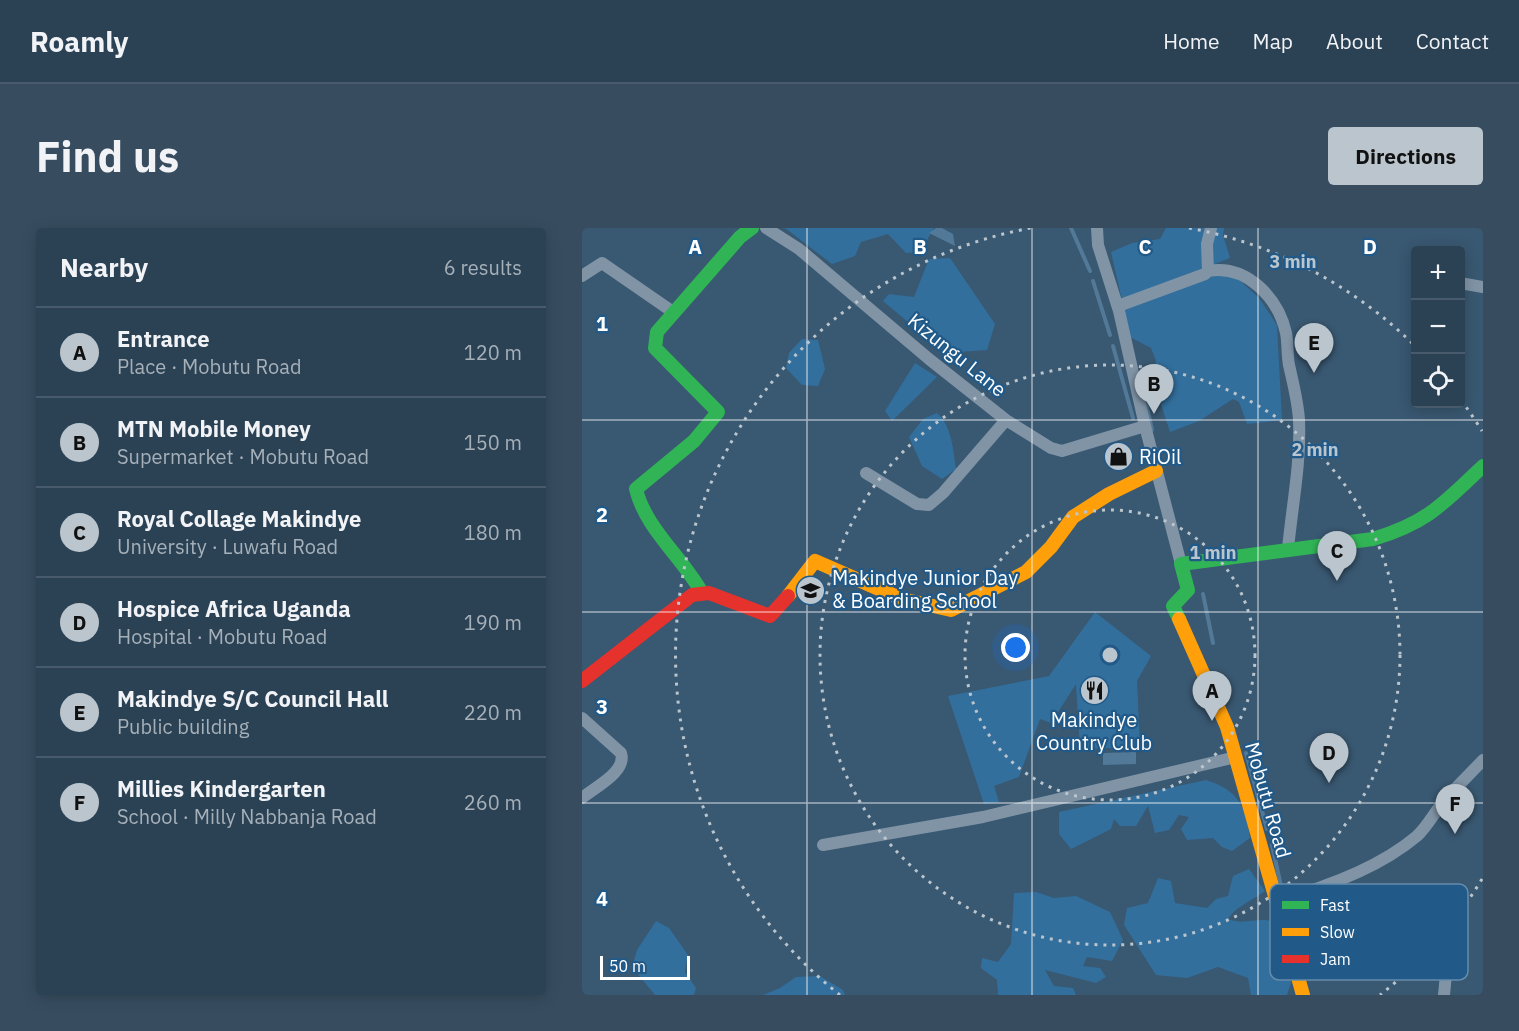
<!DOCTYPE html>
<meta charset="utf-8">
<style>
:root{--surface:#2b4255;--page:#374d5f;--text:#f1f3f6;--muted:#a6b0b9;--line:#475b6c;--accent:#bac5cd}
body{margin:0;font-family:"IBM Plex Sans",sans-serif;background:var(--page);color:var(--text)}
.controls{position:absolute;right:18px;top:18px;display:grid;overflow:hidden;border-radius:6px;box-shadow:0 3px 15px #0003}
.controls button{width:54px;height:54px;display:grid;place-items:center;padding:0;border:0;border-bottom:2px solid var(--line);background:var(--surface);color:var(--text);font:30px sans-serif}
.scale{position:absolute;left:18px;bottom:15px;width:90px;box-sizing:border-box;padding-left:6px;border:3px solid #fff;border-top:0;font-size:16px;line-height:21px;white-space:nowrap;color:#fff;-webkit-text-stroke:4px #215a89;paint-order:stroke}
.you{position:absolute;left:434px;top:420px;width:21px;height:21px;margin:-15px;border:4px solid #fff;border-radius:50%;background:#1a73e8;box-shadow:0 0 0 9px #1a73e833}
.badge{display:grid;place-items:center;width:39px;height:39px;border-radius:50%;background:var(--accent);color:#111;font-size:20px;font-weight:700}
.pin{position:absolute;translate:-50% -50px;filter:drop-shadow(0 2px 3px #0008)}
.pin::after{content:'';position:absolute;top:32px;width:21px;height:18px;background:inherit;clip-path:polygon(0 0,100% 0,50% 100%)}
.list{margin:0;padding:0;list-style:none}
h2{display:flex;justify-content:space-between;align-items:center;height:78px;margin:0;padding:0 24px;font-size:26px}
h2 small{font-size:20px;font-weight:400;color:var(--muted)}
.list li{display:grid;grid-template-columns:39px 1fr auto;gap:18px;align-items:center;box-sizing:border-box;height:90px;padding:0 24px;border-top:2px solid var(--line)}
.list b{display:block;font-size:22px;white-space:nowrap}
.list p{margin:0;font-size:20px;white-space:nowrap;color:var(--muted)}
.list em{font-size:20px;font-style:normal;color:var(--muted)}
.icon{flex:none;width:33px;height:33px;fill:none;stroke:currentColor;stroke-width:2;stroke-linecap:round;stroke-linejoin:round}
.map{position:relative;flex:none;width:901px;height:767px;overflow:hidden;border-radius:6px}
header{display:flex;align-items:center;gap:36px;box-sizing:border-box;height:84px;padding:0 30px;background:var(--surface);border-bottom:2px solid var(--line)}
header strong{font-size:28px}
nav{display:flex;gap:33px;margin-inline-start:auto;font-size:21px}
.intro{display:flex;align-items:center;justify-content:space-between;box-sizing:border-box;height:144px;padding:0 36px}
h1{margin:0;font-size:42px}
.button{padding:15px 27px;border-radius:6px;background:var(--accent);color:#111;font-size:21px;font-weight:700}
main{display:flex;gap:36px;padding:0 36px}
aside{flex:1;background:var(--surface);border-radius:6px;box-shadow:0 3px 15px #0003}
.map>svg:first-child{display:block}
</style>
<header>
<strong>Roamly</strong>
<nav><a>Home</a><a>Map</a><a>About</a><a>Contact</a></nav>
</header>
<div class="intro"><h1>Find us</h1><a class="button">Directions</a></div>
<main>
<aside>
<h2>Nearby<small>6 results</small></h2>
<ul class="list">
<li><span class="badge">A</span><div><b>Entrance</b><p>Place · Mobutu Road</p></div><em>120 m</em></li>
<li><span class="badge">B</span><div><b>MTN Mobile Money</b><p>Supermarket · Mobutu Road</p></div><em>150 m</em></li>
<li><span class="badge">C</span><div><b>Royal Collage Makindye</b><p>University · Luwafu Road</p></div><em>180 m</em></li>
<li><span class="badge">D</span><div><b>Hospice Africa Uganda</b><p>Hospital · Mobutu Road</p></div><em>190 m</em></li>
<li><span class="badge">E</span><div><b>Makindye S/C Council Hall</b><p>Public building</p></div><em>220 m</em></li>
<li><span class="badge">F</span><div><b>Millies Kindergarten</b><p>School · Milly Nabbanja Road</p></div><em>260 m</em></li>
</ul>
</aside>
<div class="map">
<svg width="901" height="767" viewBox="0 0 901 767">
<rect width="100%" height="100%" fill="#395871"/>
<!-- green -->
<path fill="#336f9d" d="M203,0H352L338,24L324,25L306,6L279,14L273,28L250,36Z
M584,0H642L641,7L648,30L540,72L529,24L550,15L578,11Z
M368,30L413,96L405,122L363,125L301,73L307,66L332,69L347,31Z
M635,46H651L677,70L695,97L700,192L665,196L657,174L651,171L617,193L588,204L570,149L574,133L569,120L548,109L542,82Z
M220,111L236,112L243,141L236,158L220,157L204,140L207,125Z
M333,135L355,149L310,193L303,183Z
M355,185C370,198 371,222 374,241L360,251L340,238L327,209L341,191Z
M513,384L569,428L555,453L558,519L498,521L494,456L469,495L458,491L437,549L412,558L417,574L402,576L366,468L467,448Z
M624,552C656,562 664,578 668,610L650,623L640,619L631,610L605,612L599,601L607,589L597,587L587,602L573,605L566,578L554,598H538L532,591L529,601L489,621L477,606V584Z
M667,641L683,663C669,674 655,677 646,691C665,698 674,688 693,694L709,755L705,767H669L666,750L636,739L605,750L574,747L542,697L545,680L566,675L576,650L589,653L593,675L625,680L634,671L646,668L651,648Z
M454,664L472,670L494,668L528,684L541,712L530,733L505,729L501,738L518,740L524,749L514,755L463,742L472,758L491,760L494,767H416L415,752L399,740L400,730L416,734L429,716L432,665Z
M74,693L87,700L106,727L103,744L114,760L112,767H73L50,739L55,722Z
M238,748L261,762L263,767H181L198,760L214,749Z"/>
<!-- water -->
<path fill="#527998" d="M354,0H360L371,6L373,18L347,5Z
M554,524V536L521,537V525Z"/>
<g fill="none" stroke-linecap="round" stroke-linejoin="round">
<!-- stream -->
<path stroke="#527998" stroke-width="4" d="M489,0L508,43
M511,53L528,107
M531,118L551,190
M563,170L570,202
M621,366L631,415
M664,525L685,601
M690,617L699,658"/>
<!-- street -->
<path stroke="#8094a6" stroke-width="12" d="M184,0L217,21L347,131L424,192L469,220L480,223L563,198
M515,0L516,17L537,83L563,198L599,336
M626,43C664,36 696,69 704,105C706,115 705,127 707,137C711,155 716,174 717,192C719,235 710,278 706,321
M0,48L20,35L91,84
M878,55L901,59
M536,78L623,46L626,43L625,16L629,0
M284,245L335,276L347,277L361,265L424,192
M0,490L39,525C45,544 13,559 0,570
M241,617L401,589L654,529
M694,673C742,660 796,641 835,608C846,598 853,583 863,572C875,558 889,545 901,532
M862,767L865,736"/>
<!-- fast -->
<path stroke="#30b455" stroke-width="14" d="M120,365C101,330 63,300 54,261L112,213L136,184L73,120L75,104L158,9L170,0
M597,391L591,378L606,362L599,336L791,311C845,295 861,276 901,238"/>
<!-- slow -->
<path stroke="#ff9f0a" stroke-width="14" d="M206,368L233,333L320,371L369,382L444,344L469,319L491,289L527,266L574,243
M597,391L645,499L721,767"/>
<!-- jam -->
<path stroke="#e5322d" stroke-width="14" d="M0,453L110,367L127,365L188,388L206,368"/>
</g>
<!-- grid -->
<path fill="none" stroke="#fff" stroke-width="1.5" stroke-opacity="0.55" d="M225,0V767M450,0V767M676,0V767M0,192H901M0,384H901M0,575H901"/>
<!-- distance rings -->
<g fill="none" stroke="#bac5cd" stroke-width="3" stroke-dasharray="3 6">
<circle cx="528" cy="427" r="145"/>
<circle cx="528" cy="427" r="290"/>
<path d="M900 651A434 434 0 0 1 798 767M258 767A434 434 0 0 1 449 0M607 0A434 434 0 0 1 832 117M879 172A434 434 0 0 1 900 203"/>
</g>
<!-- icons -->
<defs>
<symbol id="shop-disc" viewBox="-11 -11 22 22"><circle r="9.5" fill="#bac5cd" stroke="#215a89"/><path d="M-5-2.5h2.3a2.7 3.5 0 0 1 5.4 0H5L5.5 6h-11ZM-1.5-2.5h3a1.5 2.3 0 0 0-3 0Z" fill="#111"/></symbol>
<symbol id="school-disc" viewBox="-11 -11 22 22"><circle r="9.5" fill="#bac5cd" stroke="#215a89"/><path d="M0-5L7-2L0 1L-7-2ZM-4 1L0 2.5L4 1V4Q0 6-4 4Z" fill="#111"/></symbol>
<symbol id="restaurant-disc" viewBox="-11 -11 22 22"><circle r="9.5" fill="#bac5cd" stroke="#215a89"/><path d="M-5-6h1v4h1v-4h1v4h1v-4h1v5L-1.5 .5V6h-2V.5L-5-1ZM5-6V6H3V1.5H1.5Q1.5-4 5-6Z" fill="#111"/></symbol>
</defs>
<g fill-rule="evenodd">
<use href="#shop-disc" x="520" y="212" width="33" height="33"/>
<use href="#school-disc" x="212" y="346" width="33" height="33"/>
<use href="#restaurant-disc" x="496" y="446" width="33" height="33"/>
</g>
<g text-anchor="middle" stroke-width="4.5" stroke-linejoin="round" paint-order="stroke">
<!-- street labels -->
<g font-size="20" fill="#fff" stroke="#215a89">
<text transform="translate(375 127) rotate(39)" y="7">Kizungu Lane</text>
<text transform="translate(686 572) rotate(74)" y="7">Mobutu Road</text>
</g>
<!-- poi labels -->
<g font-size="20" fill="#fff" stroke="#215a89" text-anchor="start">
<text x="557" y="236">RiOil</text>
<text x="250" y="357">Makindye Junior Day<tspan x="250" dy="23">&amp; Boarding School</tspan></text>
<text x="512" y="499" text-anchor="middle">Makindye<tspan x="512" dy="23">Country Club</tspan></text>
</g>
</g>
<!-- legend -->
<rect x="688" y="656" width="198" height="96" rx="9" fill="#215a89" stroke="#648cac" stroke-width="1.5"/>
<rect x="700" y="673" width="27" height="8" fill="#30b455"/>
<rect x="700" y="700" width="27" height="8" fill="#ff9f0a"/>
<rect x="700" y="727" width="27" height="8" fill="#e5322d"/>
<g font-size="16" fill="#fff">
<text x="738" y="683">Fast</text>
<text x="738" y="710">Slow</text>
<text x="738" y="737">Jam</text>
</g>
<g font-size="20" text-anchor="middle" font-weight="bold" fill="#fff" stroke="#215a89" stroke-width="4.5" stroke-linejoin="round" paint-order="stroke">
<text x="113" y="26">A</text>
<text x="338" y="26">B</text>
<text x="563" y="26">C</text>
<text x="788" y="26">D</text>
<text x="20" y="103">1</text>
<text x="20" y="294">2</text>
<text x="20" y="486">3</text>
<text x="20" y="678">4</text>
</g>
<circle cx="528" cy="427" r="9" fill="#bac5cd" stroke="#215a89" stroke-width="3"/>
<g font-size="18" text-anchor="middle" font-weight="bold" fill="#bac5cd" stroke="#215a89" stroke-width="4.5" stroke-linejoin="round" paint-order="stroke">
<text x="711" y="40">3 min</text>
<text x="733" y="228">2 min</text>
<text x="631" y="331">1 min</text>
</g>
</svg>
<div class="controls">
<button>+</button>
<button>−</button>
<button><svg class="icon" aria-label="locate" viewBox="0 0 24 24"><circle cx="12" cy="12" r="6"/><path d="M12 2v4M12 18v4M2 12h4M18 12h4"/></svg></button>
</div>
<div class="scale">50 m</div>
<div class="you"></div>
<div class="pin badge" style="left:630px;top:493px">A</div>
<div class="pin badge" style="left:572px;top:186px">B</div>
<div class="pin badge" style="left:755px;top:353px">C</div>
<div class="pin badge" style="left:747px;top:555px">D</div>
<div class="pin badge" style="left:732px;top:145px">E</div>
<div class="pin badge" style="left:873px;top:606px">F</div>
</div>
</main>
